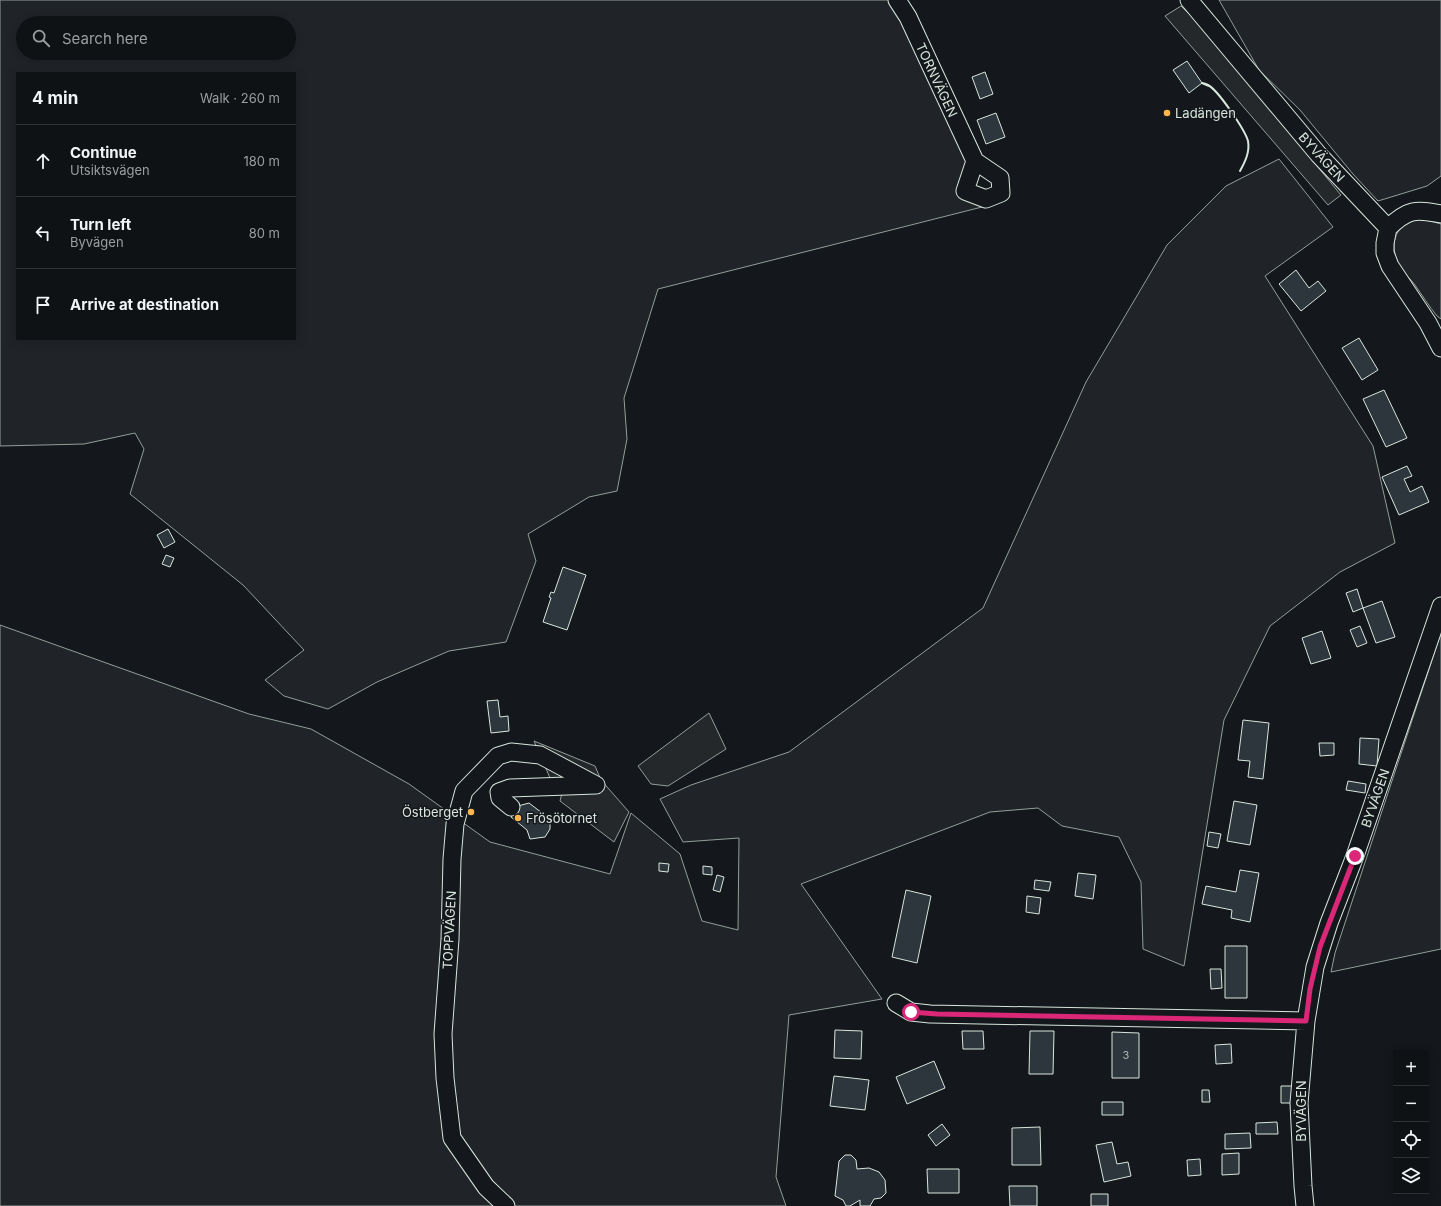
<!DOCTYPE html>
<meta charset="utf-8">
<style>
:root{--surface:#0f1215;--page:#1d2022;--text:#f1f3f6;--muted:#9b9ea0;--line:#2f3234}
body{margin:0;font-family:Inter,sans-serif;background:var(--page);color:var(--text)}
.controls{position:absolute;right:12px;bottom:12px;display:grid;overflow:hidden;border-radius:0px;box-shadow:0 2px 10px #0003}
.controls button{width:36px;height:36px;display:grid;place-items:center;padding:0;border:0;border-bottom:1px solid var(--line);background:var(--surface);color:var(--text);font:20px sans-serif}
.stop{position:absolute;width:12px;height:12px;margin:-9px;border:3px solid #db2777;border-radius:50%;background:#fff}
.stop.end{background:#db2777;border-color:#fff;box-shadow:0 1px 4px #0008}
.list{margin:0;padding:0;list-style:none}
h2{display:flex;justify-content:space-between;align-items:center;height:52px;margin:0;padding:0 16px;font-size:17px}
h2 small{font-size:13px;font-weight:400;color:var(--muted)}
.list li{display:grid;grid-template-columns:26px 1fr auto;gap:12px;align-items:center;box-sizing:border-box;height:72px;padding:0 16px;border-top:1px solid var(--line)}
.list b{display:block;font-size:15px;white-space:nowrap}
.list p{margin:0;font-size:13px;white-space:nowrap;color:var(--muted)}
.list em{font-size:13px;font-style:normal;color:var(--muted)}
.icon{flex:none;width:22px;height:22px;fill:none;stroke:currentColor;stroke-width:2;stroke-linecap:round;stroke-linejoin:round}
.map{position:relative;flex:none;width:1441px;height:1206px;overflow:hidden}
.search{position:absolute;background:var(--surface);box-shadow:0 2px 10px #0003;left:16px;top:16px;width:280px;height:44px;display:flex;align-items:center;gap:10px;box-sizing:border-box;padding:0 14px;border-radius:22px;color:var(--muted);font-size:15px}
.panel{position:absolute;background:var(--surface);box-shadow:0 2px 10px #0003;left:16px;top:72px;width:280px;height:268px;border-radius:0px}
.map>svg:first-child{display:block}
</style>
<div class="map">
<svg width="1441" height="1206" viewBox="0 0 1441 1206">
<rect width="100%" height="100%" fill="#14181c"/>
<!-- green -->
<path fill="#202428" stroke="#939e99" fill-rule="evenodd" d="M0,0H892L969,161L961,191L982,207L658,289L624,398L627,439L617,491L589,497L528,534L536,561L506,642L449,651L377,682L328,709L284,696L265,680L304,650L243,585L130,494L144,449L135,433L84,444L0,446ZM23,23H289V53H23ZM17,73H295V339H17Z
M1219,0H1441V176L1427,186L1378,201L1353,174L1300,110L1259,70Z
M1279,159L1333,227L1265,276L1373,446L1395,543L1340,572L1270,626L1224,720L1184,966L1143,949L1141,882L1119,837L1062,826L1038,808L990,812L801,884L882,999L789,1015L776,1177L786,1206H0V625L249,714L311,729L409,784L490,842L610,874L631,813L680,854L702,921L738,930L739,838L683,842L660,799L691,785L789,752L983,608L1086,382L1167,245L1226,186Z
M1419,218L1441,224V319L1437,316C1429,306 1422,295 1415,285C1411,279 1405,275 1401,269C1388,246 1393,225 1419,218Z
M1441,633V949L1331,972L1335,953Z"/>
<!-- parking -->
<path fill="#24282b" stroke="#939e99" d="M1181,6L1200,25L1341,195L1328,205L1165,16Z
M709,713L726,749L668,786L651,784L638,766Z
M534,741L595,766L601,780L629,812L614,842L560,801L562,793L550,778Z"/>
<!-- building -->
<path fill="#2c363c" stroke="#d8e6dc" d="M1187,61L1202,83L1189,93L1173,70Z
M985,72L993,94L980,99L972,77Z
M996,113L1005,137L986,144L977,120Z
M1296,270L1309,288L1318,281L1326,291L1301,311L1279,284Z
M1359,338L1378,370L1362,380L1342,348Z
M1384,390L1407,438L1386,447L1363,399Z
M1407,466L1412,476L1404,479L1410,492L1422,486L1429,502L1399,515L1382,477Z
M168,529L175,542L164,548L157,535Z
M166,555L174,558L170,567L162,564Z
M563,567L586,575L567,630L543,622L551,598L549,597L551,592L554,593Z
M1357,589L1363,608L1353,612L1346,593Z
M1382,601L1395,637L1376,643L1363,608Z
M1360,626L1367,643L1357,647L1350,630Z
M1322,631L1331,658L1311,664L1302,638Z
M498,700L500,717L508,716L509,731L491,733L487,701Z
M1243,720L1269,723L1263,779L1248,777L1250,761L1238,760Z
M1360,738L1379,739L1377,766L1359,764Z
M1319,743H1334V755L1320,756Z
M1348,781L1366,784L1365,793L1346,790Z
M1234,801L1257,805L1250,845L1227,841Z
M529,803L546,816V821L550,823V829L545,837L530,839L527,830L511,817L518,806Z
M1209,832L1221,834L1218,848L1207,846Z
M659,863L669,864L668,872L659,871Z
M703,866L712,867V875L703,874Z
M1240,870L1259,873L1250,922L1231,918L1232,910L1202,904L1206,886L1236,892Z
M1078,873L1096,875L1093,899L1075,896Z
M717,875L724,877L720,892L713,890Z
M1035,880L1051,882L1049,891L1034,889Z
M906,890L931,896L917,963L892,957Z
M1027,896L1041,898L1039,914L1026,912Z
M1225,946H1247V998H1225Z
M1210,969H1221L1222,988L1211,989Z
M835,1030L862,1031L861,1059L834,1058Z
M962,1031H983L984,1049H963Z
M1030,1031H1054L1053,1074H1029Z
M1112,1032L1139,1033V1078H1112Z
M1231,1044L1232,1063L1216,1064L1215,1045Z
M934,1061L945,1088L907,1104L896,1077Z
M834,1076L869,1080L865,1110L830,1106Z
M1281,1086H1292V1103H1281Z
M1202,1090H1209L1210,1102H1202Z
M1102,1102H1123V1115H1102Z
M1277,1122L1278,1134H1256V1123Z
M942,1124L950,1135L936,1146L928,1135Z
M1040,1127L1041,1165H1012V1128Z
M1250,1133L1251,1148L1225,1149V1134Z
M1112,1142L1117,1164L1128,1162L1131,1176L1104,1182L1096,1145Z
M1239,1153V1174L1222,1175V1154Z
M845,1155H851L856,1160L857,1169L869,1168L879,1172L885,1180L886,1193L881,1198L874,1199L870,1206H860V1200L850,1206H846L843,1200L835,1196L839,1161Z
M1200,1159L1201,1175L1188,1176L1187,1160Z
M927,1169H959V1193H928Z
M1009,1186H1037V1206H1010Z
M1091,1194H1108V1206H1091Z"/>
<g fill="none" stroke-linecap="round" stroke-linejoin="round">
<defs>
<path id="minor" d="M897,0L908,17L975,161L1000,178L1001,193L986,199L965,191L975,161
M1189,0L1319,155L1388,228L1385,243V253L1390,266L1428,323L1441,348
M1388,228C1408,209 1415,209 1441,214
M511,807L500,798L499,792L510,788L596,785
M896,1003L911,1012L930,1014L1306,1021
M506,1206L486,1187L452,1138L445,1078L443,1034L450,939L452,859L455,824L464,791L498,756L511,752L540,755L596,785
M1305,1206L1303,1186L1299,1103L1306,1021L1315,967L1329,923L1355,856L1441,606"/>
</defs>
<!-- minor casing -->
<use href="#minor" stroke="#d8e6dc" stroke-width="19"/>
<!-- minor -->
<use href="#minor" stroke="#14181c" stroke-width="17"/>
<!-- wall -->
<path stroke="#d8e6dc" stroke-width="2" d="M1209,86L1202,83C1203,83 1207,84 1208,85C1218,90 1245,130 1248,141C1250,152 1245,162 1240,171"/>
</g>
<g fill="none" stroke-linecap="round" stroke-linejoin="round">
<!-- route -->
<path stroke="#db2777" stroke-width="5" d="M911,1012L937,1014L1306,1021L1310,989L1320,947L1355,856"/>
</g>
<!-- markers -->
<g fill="#ffb74d" stroke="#14181c" stroke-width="1.5">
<circle cx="1167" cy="113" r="4"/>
<circle cx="471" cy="812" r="4"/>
<circle cx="518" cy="818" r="4"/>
</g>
<g text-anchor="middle" stroke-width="3" stroke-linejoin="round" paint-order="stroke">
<!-- number labels -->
<g font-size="11" fill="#adbab4">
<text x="1126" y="1059">3</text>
</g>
<!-- street labels -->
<g font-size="13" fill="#d8e6dc" stroke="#14181c">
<text transform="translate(937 80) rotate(65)" y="5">TORNVÄGEN</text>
<text transform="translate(1322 157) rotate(48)" y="5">BYVÄGEN</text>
<text transform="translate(1375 798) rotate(-71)" y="5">BYVÄGEN</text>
<text transform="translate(449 930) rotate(-87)" y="5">TOPPVÄGEN</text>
<text transform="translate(1301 1111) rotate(-90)" y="5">BYVÄGEN</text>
</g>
<!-- poi labels -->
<g font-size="13" fill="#d8e6dc" stroke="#14181c" text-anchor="start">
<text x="1175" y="118">Ladängen</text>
<text x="463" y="817" text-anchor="end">Östberget</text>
<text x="526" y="823">Frösötornet</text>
</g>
</g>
</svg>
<div class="controls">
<button>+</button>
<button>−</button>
<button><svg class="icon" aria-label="locate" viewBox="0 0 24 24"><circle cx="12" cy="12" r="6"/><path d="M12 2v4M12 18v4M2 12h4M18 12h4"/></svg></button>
<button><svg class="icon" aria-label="layers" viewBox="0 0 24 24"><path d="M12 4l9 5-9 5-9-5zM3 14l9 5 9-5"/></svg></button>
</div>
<div class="stop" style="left:911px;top:1012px"></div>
<div class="stop end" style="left:1355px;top:856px"></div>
<div class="search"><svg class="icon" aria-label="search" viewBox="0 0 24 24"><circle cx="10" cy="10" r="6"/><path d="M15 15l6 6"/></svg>Search here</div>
<section class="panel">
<h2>4 min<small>Walk · 260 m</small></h2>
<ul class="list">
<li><svg class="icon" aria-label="ahead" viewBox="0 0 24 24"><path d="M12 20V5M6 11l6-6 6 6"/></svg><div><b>Continue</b><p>Utsiktsvägen</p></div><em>180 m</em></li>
<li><svg class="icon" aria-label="left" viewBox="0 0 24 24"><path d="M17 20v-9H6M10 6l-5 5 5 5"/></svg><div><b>Turn left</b><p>Byvägen</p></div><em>80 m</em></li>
<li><svg class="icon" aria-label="arrive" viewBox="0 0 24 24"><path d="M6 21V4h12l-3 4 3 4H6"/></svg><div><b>Arrive at destination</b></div></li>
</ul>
</section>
</div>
